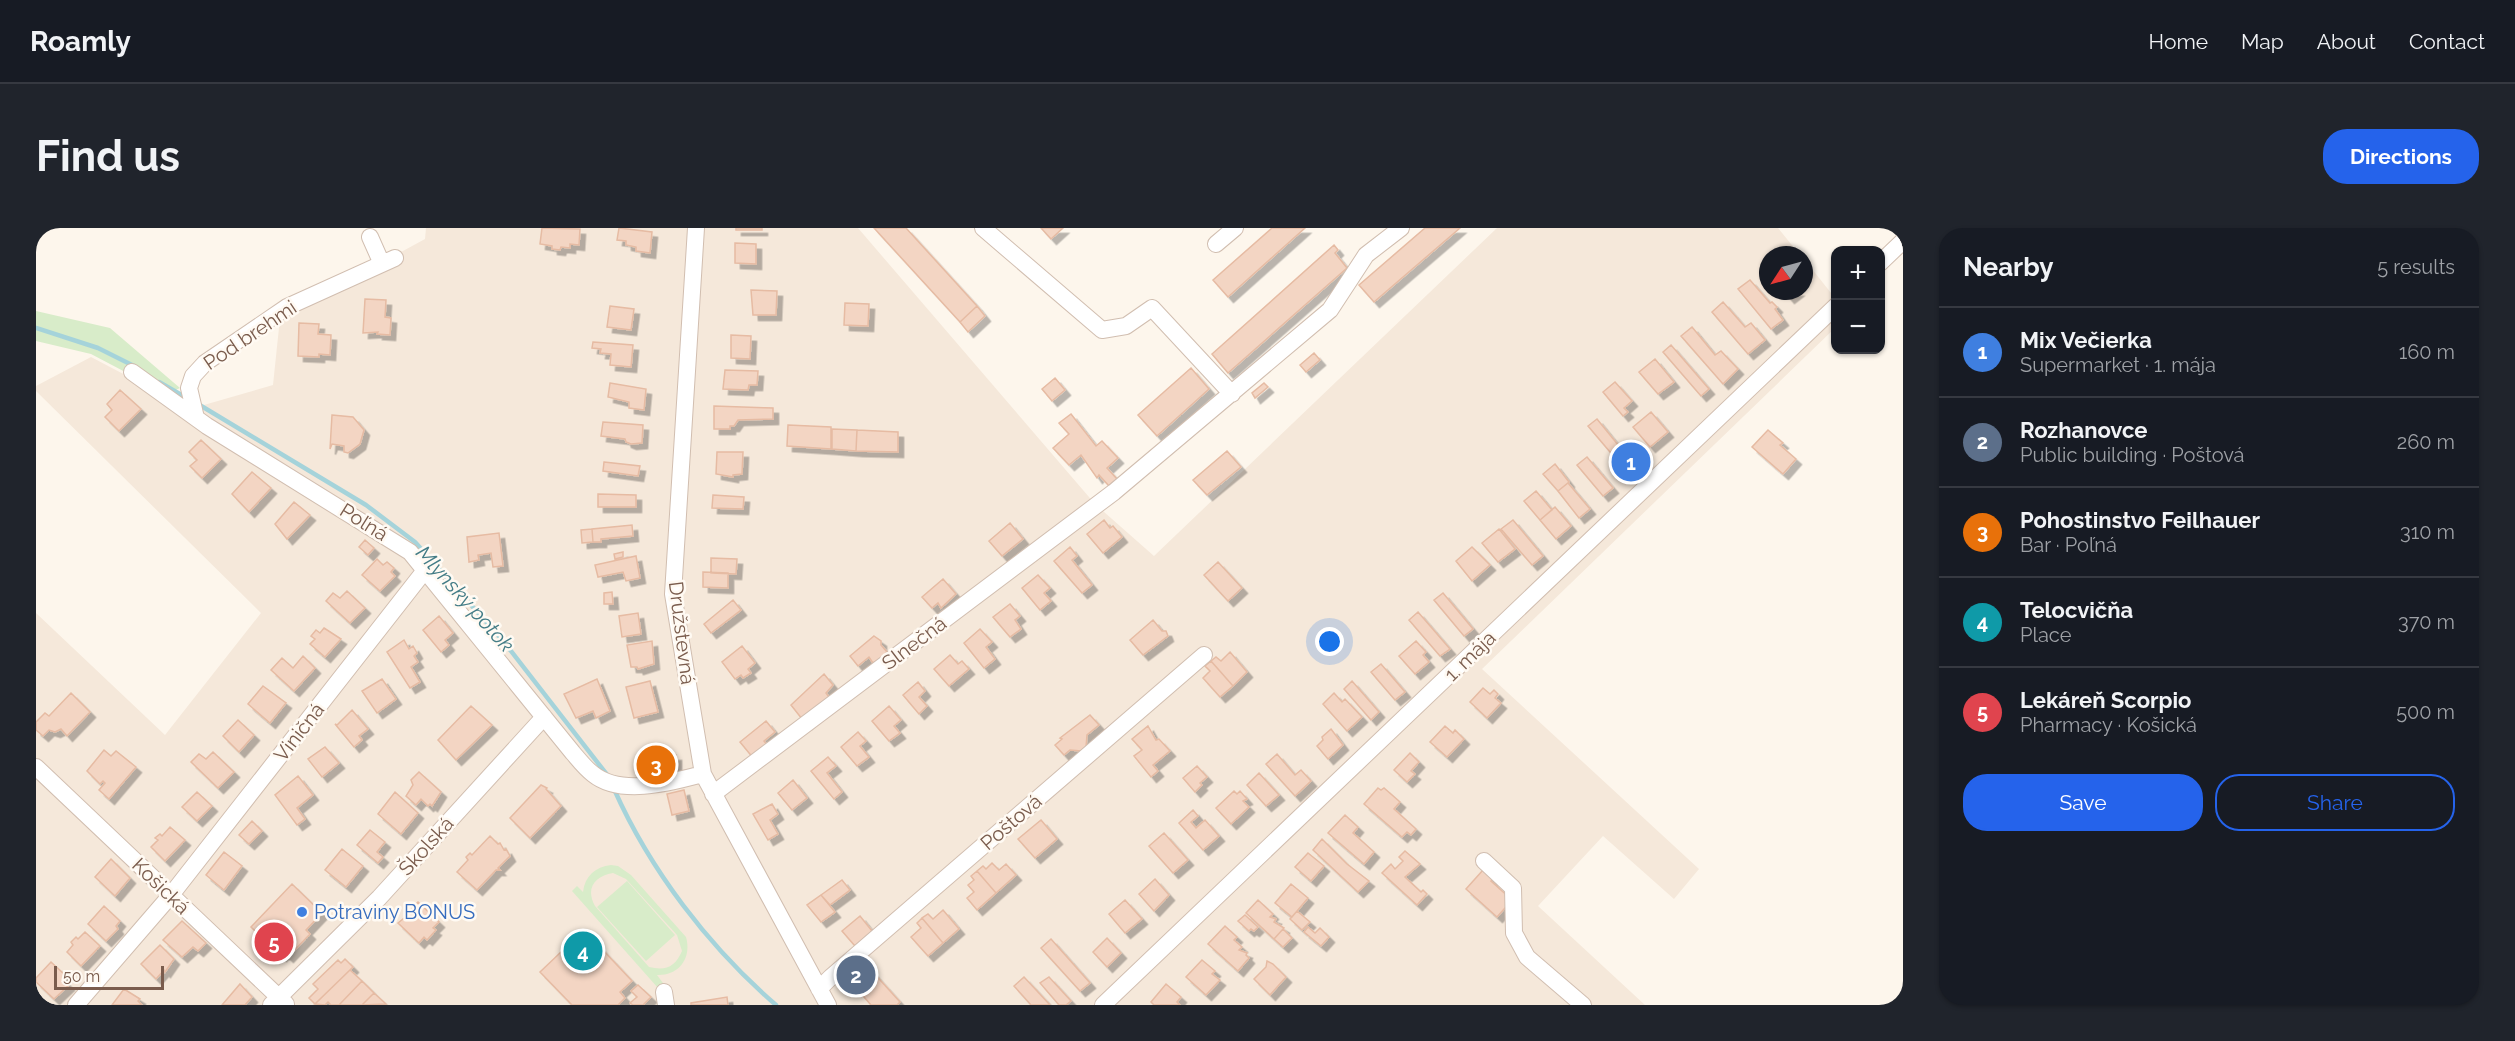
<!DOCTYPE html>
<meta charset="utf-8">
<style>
:root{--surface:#171b24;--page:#20242c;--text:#f1f3f6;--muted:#9ea1a6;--line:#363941;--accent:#2563eb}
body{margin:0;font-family:Raleway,sans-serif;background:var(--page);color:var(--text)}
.controls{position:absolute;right:18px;top:18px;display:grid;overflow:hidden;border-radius:12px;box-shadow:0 2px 4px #0004}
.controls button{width:54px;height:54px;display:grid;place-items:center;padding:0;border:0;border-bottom:2px solid var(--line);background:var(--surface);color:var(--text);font:30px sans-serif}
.compass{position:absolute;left:1723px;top:18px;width:54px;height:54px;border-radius:50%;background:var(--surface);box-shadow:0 2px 4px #0004;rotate:234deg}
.scale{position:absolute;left:18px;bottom:15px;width:110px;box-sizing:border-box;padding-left:6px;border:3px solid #7a5c4d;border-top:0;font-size:16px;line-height:21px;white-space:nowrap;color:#7a5c4d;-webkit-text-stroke:4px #fffaf3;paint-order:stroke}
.you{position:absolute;left:1294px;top:414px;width:21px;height:21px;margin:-15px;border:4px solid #fff;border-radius:50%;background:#1a73e8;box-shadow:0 0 0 9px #1a73e833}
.badge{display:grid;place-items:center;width:39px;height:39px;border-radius:50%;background:var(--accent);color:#fff;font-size:20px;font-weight:700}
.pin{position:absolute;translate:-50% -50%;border:3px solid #fff;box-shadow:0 2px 6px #0006}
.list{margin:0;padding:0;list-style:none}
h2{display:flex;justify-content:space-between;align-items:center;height:78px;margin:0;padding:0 24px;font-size:26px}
h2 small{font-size:20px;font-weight:400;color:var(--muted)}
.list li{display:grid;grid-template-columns:39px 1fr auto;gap:18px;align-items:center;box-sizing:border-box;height:90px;padding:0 24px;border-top:2px solid var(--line)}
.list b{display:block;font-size:22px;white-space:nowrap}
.list p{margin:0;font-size:20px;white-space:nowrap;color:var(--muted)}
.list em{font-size:20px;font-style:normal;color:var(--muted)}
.actions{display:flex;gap:12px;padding:18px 24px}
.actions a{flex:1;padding:14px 0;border:2px solid var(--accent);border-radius:24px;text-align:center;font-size:21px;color:var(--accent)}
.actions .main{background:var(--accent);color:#fff}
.map{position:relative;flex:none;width:1867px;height:777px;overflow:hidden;border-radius:24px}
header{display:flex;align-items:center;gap:36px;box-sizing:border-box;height:84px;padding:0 30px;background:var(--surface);border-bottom:2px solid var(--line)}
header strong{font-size:28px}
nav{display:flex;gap:33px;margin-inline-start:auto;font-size:21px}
.intro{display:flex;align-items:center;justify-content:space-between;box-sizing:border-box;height:144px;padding:0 36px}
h1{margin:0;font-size:42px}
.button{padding:15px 27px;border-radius:24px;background:var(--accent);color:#fff;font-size:21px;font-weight:700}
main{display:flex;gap:36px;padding:0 36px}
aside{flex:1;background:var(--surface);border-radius:24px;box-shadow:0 2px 4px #0004}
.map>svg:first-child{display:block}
</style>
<header>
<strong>Roamly</strong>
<nav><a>Home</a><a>Map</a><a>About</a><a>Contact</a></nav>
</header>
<div class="intro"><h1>Find us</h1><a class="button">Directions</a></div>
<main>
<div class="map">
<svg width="1867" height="777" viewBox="0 0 1867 777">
<defs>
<filter id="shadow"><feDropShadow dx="5.5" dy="5.5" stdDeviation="0" flood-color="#0004"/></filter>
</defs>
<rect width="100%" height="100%" fill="#fdf6ec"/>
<!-- residential -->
<path fill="#f5e8da" d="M390,0H822L1059,276L1118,328L1461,0H1742L1764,27H1732V63H1768V31L1799,70V100L1446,441L1663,641L1638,671L1567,608L1502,678L1609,777H0V385L129,507L225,385L0,163V158L55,129L154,181L237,157L244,90L389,11Z"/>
<!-- green -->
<path fill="#d8ecc9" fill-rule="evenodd" d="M0,83L74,100L144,160L131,166L55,126L0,113Z
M575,637L582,638L595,647L650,709C656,730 643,748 621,747L627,755L622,760L536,663L541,658L547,664C549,648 559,639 575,637ZM577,645L590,651L641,707L646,723C639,739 630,743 613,739L559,678C549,660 559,648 577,645Z
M591,653L639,707L610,733L561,679Z"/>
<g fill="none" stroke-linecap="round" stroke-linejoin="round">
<!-- stream -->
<path stroke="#a5d3da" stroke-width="4.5" d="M0,100L62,120L98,138
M123,154L149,169
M162,176L330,277L379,314L468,414L572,548
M578,561C614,642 673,719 740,777"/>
</g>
<!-- building -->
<path fill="#f3d5c3" stroke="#e6bba3" stroke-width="1.5" filter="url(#shadow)" d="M506,0L544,1L543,17L534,16V20L525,19L524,22L516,21V18L504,16Z
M583,0L616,4L614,25L600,23V19L590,17V13L581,12Z
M700,0H726V2H700Z
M838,0H870L941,78L924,94Z
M1005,0H1027L1015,11Z
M1236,0H1269L1192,69L1177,52Z
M1389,0H1424L1338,74L1323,57Z
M699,15L720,16V36L699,35Z
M1298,17L1302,22L1299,25L1311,40L1192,145L1176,126Z
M1714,52L1734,75L1736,74L1741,79L1739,81L1747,92L1735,101L1702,61Z
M715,62L741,63L740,87H717Z
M1747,63H1762L1753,70Z
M329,71L350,72L349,89L355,90L354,107L341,106L342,104L327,105Z
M1687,74L1709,99L1715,95L1729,112L1712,126L1676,84Z
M809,75L833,76L832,98L808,97Z
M574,78L598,81L595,102L571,99Z
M941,78L949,88L932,104L924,94Z
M263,95L283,96L282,106L295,107L294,127L283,126V129L262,128Z
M1656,99L1679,127L1685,123L1702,141L1687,156L1645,108Z
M695,107L715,108L714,131L695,130Z
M557,114L597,117L595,139L574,137L575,126L564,125L565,121L556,120Z
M1635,117L1673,161L1665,168L1627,124Z
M1278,125L1284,132L1270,144L1264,137Z
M1619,131L1638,154L1622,166L1603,144Z
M1155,140L1173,161L1121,208L1102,187Z
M689,142L722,143L721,157H713L712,162L687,161Z
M1019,150L1029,162L1016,173L1006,161Z
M1579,154L1596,173L1588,180L1592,184L1587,188L1567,164Z
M574,155L610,161L608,182L593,180V174L572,169Z
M1228,155L1232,159L1219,170L1216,165Z
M84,162L105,181L83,203L69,189L76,182L71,176Z
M678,178L737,180V191L702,192L698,198H694V201H678Z
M1615,184L1632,204L1614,219L1597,199Z
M1035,186L1060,218L1066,213L1082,230L1071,240L1081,251L1073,258L1063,247L1061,250L1045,227L1033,237L1017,220L1033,206L1023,195Z
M296,187L317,189L328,202L324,216L312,225L308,224V218L296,216L294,221Z
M1561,191L1591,228L1599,222L1607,232L1591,244L1552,198Z
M567,194L607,197L606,215L595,216L590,214L589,211L565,208Z
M752,197L795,199V221L751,218Z
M796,201L821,202L820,223L796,221Z
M821,202L862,204V224L820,223Z
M1732,202L1747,215L1744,217L1760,231L1747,246L1716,219Z
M165,212L185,231L166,250L154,238L161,232L153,224Z
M1191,223L1205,239L1171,267L1157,252Z
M681,224H707L706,246L697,247V249L680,246Z
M1551,229L1577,260L1567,268L1541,237Z
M568,234L604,238L602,248L567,243Z
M1519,236L1533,254L1522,263L1507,246Z
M216,244L235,260L213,284L196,266Z
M1532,255L1554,281L1543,290L1522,263Z
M1500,263L1516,282L1504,292L1488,273Z
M562,266L600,267V279H562Z
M677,267L708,269L707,281L676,280Z
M258,274L274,287L251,311L239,296Z
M1519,279L1535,298L1520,311L1504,292Z
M1068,292L1074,300L1077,298L1086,309L1067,325L1051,306Z
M1477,292L1507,328L1496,337L1465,301Z
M974,295L987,311L966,328L953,313Z
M596,297L597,308L565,311V314H557L556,301Z
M556,301L557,314L546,315L545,302Z
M1463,301L1479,321L1462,334L1446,315Z
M463,305L467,338L457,339L455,325L442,327L443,332L433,334L431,309Z
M329,312L338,320L332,327L323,319Z
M1034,319L1041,328L1036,332L1056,357L1046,365L1018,333Z
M1436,319L1454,337L1436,353L1420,333Z
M587,324V329L579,331L578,326Z
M600,328L604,350L590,353L587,344L562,349L559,337Z
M675,330L701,331L700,346L675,345Z
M341,331L347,337L351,334L358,340L355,344L359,348L344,363L326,347Z
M1182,334L1206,360L1192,373L1168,347Z
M667,344L692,345V360L667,359Z
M1002,347L1014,360L1008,365L1015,373L1004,382L986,360Z
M907,351L920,366L905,380L902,375L896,380L886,369Z
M311,363L329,380L314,395L290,373L297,365L304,370Z
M576,364L577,376H568V365Z
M1407,365L1437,401L1428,408L1398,372Z
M697,372L705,382L675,405L668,396Z
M974,376L984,388L979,392L985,401L974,409L957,389Z
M1382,384L1414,421L1404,428L1373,392Z
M602,385L605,406L586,409L583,388Z
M403,388L417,405L409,412L413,417L405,424L387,402Z
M1117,392L1126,403H1130L1132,408L1107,427L1094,412Z
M288,400L305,411L289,429L274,416L279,411L275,408L280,402L284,405Z
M944,401L956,414L950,419L959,431L948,440L928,415Z
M838,408L845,413V417L851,424L847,427L848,429L837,435L833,429L822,438L814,428Z
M368,412L373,421L377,418L381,425L378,428L382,434L375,439L384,454L374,460L351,424Z
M616,413L618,436L602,441L601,439H595L591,417Z
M1380,413L1390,424L1387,427L1393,434L1379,446L1363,428Z
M706,418L719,435L712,441L715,445L707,450L705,447L699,451L686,434Z
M1194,424L1211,444L1197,458L1175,433L1180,429L1185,433Z
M914,427L922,436L926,433L933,441L913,458L898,441Z
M267,428L279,440L258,463L235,442L246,430L257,440Z
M1175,433L1197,458L1184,469L1167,450L1174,443L1169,438Z
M1345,436L1369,464L1359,472L1335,444Z
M788,446L797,457L790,465L796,473L770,496L755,477Z
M346,451L360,471L341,485L326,463Z
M561,451L574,483L560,490L557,483L540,490L528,466Z
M614,453L622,484L598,490L590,459Z
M1316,453L1343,484L1335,492L1308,461Z
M882,454L889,463L883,469L891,478L883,486L867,467Z
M227,458L250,475L234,495L212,476Z
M1447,460L1454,466L1458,462L1462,466L1459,470L1465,475L1451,490L1434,474Z
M35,465L54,484L31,508L25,501L19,504L13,502L7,508L0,502V494L9,485L13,488Z
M1298,465L1306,474L1309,471L1326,489L1311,503L1287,476Z
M435,478L456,497L420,532L402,512Z
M853,478L865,492L858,498L864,505L853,513L836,493Z
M316,482L332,501L323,508L326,512L318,519L299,496L301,497Z
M1054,487L1063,497L1051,507L1050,519L1046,523L1034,522L1028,527L1019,517L1026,511L1024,510Z
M202,492L218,507L203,524L187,508Z
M730,493L739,504L728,513L733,519L718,531L704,514Z
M1112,498L1120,512L1123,511L1134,523L1117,537L1122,543L1115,549L1098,528L1106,522L1096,511Z
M1409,498L1417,505L1419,502L1428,511L1411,529L1394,514Z
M1295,501L1307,517L1292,531L1281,518L1287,512L1286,509Z
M822,504L830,513L824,518L833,529L821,538L805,519Z
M289,519L303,535L286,549L272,531Z
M68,522L75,528L80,523L100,539L73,571L63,562L69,555L67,553L64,556L51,543Z
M177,524L198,544L182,560L155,534L163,526L170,531Z
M627,524V528L640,527V542L606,544L605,529L621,528V525Z
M1374,525L1383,534L1375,543L1379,546L1371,554L1358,542Z
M1241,526L1259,547L1265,542L1275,553L1259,568L1230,536Z
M792,529L800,538L791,545L806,564L798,571L775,543Z
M1161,538L1171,549L1164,555L1166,557L1159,564L1147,550Z
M383,544L405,564L396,578L394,576L392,578L385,571L380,577L370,568L377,557L375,552Z
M1223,545L1243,567L1230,578L1211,557Z
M262,548L277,567L261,580L269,591L261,597L239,567Z
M757,552L771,570L756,582L742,565Z
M505,557L511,560L510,561L525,578L494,610L474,590Z
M1342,560L1345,562L1348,560L1364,574L1358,581L1380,601L1375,607L1371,604L1366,609L1328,576Z
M648,562L653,583L636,587L631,566Z
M1198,563L1201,566L1204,563L1211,571L1207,573L1213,579L1195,596L1180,580Z
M161,564L176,578L161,593L146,579Z
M359,564L382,585L365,606L342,586Z
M736,576L742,586L734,592L742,606L732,612L717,586Z
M1157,582L1162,588L1155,594L1160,600L1169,592L1183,608L1167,622L1143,595Z
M1309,587L1322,599L1317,605L1338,624L1328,636L1292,605Z
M1005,592L1021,611L999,630L982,611Z
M216,593L226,603L213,616L203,607Z
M134,599L149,612L129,633L115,619L122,612L119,610L124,606L126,608Z
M334,602L349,614L341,624L347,629L342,635L321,617Z
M1128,605L1152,632L1137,645L1113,618Z
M454,608L462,616L464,615L468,622L470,621L474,628L462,640L464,642H460L441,662L421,644L432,632L430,629L434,625L436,627Z
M1286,611L1311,636L1333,653L1322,664L1277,622Z
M306,621L327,638L310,659L289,642Z
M1369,623L1384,636L1369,649L1385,664L1387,662L1391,666L1381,677L1346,645L1355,636L1359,641L1367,633L1363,629Z
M188,624L206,638L188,662L170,647Z
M1272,625L1288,638L1275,653L1259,639Z
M75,631L94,650L79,668L59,649Z
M956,635L963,642L970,636L980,647L960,665L941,643L947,638L950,641Z
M1447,642L1458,651L1455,653L1476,672L1461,689L1430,661Z
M941,643L960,665L941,682L931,670L938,664L932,657L938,652L935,648Z
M1119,651L1133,667L1118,683L1103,666Z
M806,652L814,662L794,677L785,667Z
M256,656L286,685L270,702L274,706L252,729L248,725L245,728L215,699Z
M1255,656L1272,670L1256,689L1239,675Z
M785,667L799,684L785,694L771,677Z
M1089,672L1106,691L1089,705L1073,686Z
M1222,672L1237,686L1234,689L1240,691L1238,694L1248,700L1238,711L1210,685Z
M382,674L403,694L397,700L400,702L391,712L388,709L383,715L362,695L378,682L376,680Z
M68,678L84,693L80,698L82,701L70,713L52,696Z
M907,682L923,701L907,715L886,690L892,686L897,691Z
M1261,683L1274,694L1266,702L1254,691Z
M1209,687L1222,699L1218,703L1215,701L1213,703L1202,693Z
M824,688L836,703L819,718L806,703Z
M886,690L907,715L892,728L875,709L885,700L881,695Z
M146,693L170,715L162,723L157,719L146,729L127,712Z
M1189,698L1201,709L1198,712L1206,719L1203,722L1211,725L1210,727L1213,730L1202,743L1172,716Z
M1272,699L1279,705L1284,700L1293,709L1285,718L1268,704Z
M1247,701L1256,710L1247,719L1238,711Z
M548,702L596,753L584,764L589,770L582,777H536L504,744Z
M49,704L64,718L45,738L31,724L37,717L35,714L40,709L42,711Z
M1071,710L1085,725L1071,739L1057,724Z
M1015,711L1054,755L1044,763L1005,720Z
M124,717L138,731L129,744L128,742L120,751L105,736Z
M309,731L317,739L279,776L273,770L282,761L277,756L302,732L305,735Z
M825,731L864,774L861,777H835L808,746Z
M1166,732L1179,743L1176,746L1184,752L1170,767L1150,749Z
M1231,733L1237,736L1250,749L1234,767L1218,751L1230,739Z
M15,734L30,748L27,751L33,757L18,771L0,754V750Z
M314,742L326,753L303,777H295L292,774L289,777L279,776Z
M988,749L1014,777H995L978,758Z
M1013,749L1035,773L1030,777H1023L1004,755Z
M326,753L338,765L326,777H303Z
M204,756L216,769L209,777H186Z
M1130,756L1145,769L1141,774L1144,777H1118L1115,774Z
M602,757L615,769L607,777H597L594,775L601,769L595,763Z
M88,761L104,771L102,773L106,777H76Z
M338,765L350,776L326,777Z
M691,769L692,777H655V775Z"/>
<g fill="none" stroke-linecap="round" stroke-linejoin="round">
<defs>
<path id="minor" d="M660,0L637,366L667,546L792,777
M947,0L1066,102L1090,98L1116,80L1196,166
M334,9L346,36
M1180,16L1199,0
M1844,35L1867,13
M96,144L171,198L374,324L537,525C543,532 549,540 557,546C585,569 636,554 667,546
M160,190L153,160L157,148L169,135L251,79L359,30
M0,539L250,776
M677,566L1078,264L1294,82L1330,27L1365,0
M1448,633L1477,660L1478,705L1491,729L1547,777
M783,761L795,749L1168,427
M628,764L630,777
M40,777L135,667L390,341
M235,777L343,670L508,489
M1067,777L1800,78"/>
</defs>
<!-- minor casing -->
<use href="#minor" stroke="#d1beb0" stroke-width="18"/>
<!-- minor -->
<use href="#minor" stroke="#fff" stroke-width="16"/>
</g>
<!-- markers -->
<circle fill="#3f7fe0" stroke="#fffaf3" stroke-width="2" cx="266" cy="684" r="6"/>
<g text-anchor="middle" stroke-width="5" stroke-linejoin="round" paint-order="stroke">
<!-- street labels -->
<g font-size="20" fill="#7a5c4d" stroke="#fffaf3">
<text transform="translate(214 107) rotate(-34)" y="7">Pod brehmi</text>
<text transform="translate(328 294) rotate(32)" y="7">Poľná</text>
<text transform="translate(646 405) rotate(83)" y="7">Družstevná</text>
<text transform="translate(878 415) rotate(-37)" y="7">Slnečná</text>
<text transform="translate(1434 428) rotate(-44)" y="7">1. mája</text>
<text transform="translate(263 504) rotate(-52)" y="7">Viničná</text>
<text transform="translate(975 594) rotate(-41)" y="7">Poštová</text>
<text transform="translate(390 618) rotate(-48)" y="7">Školská</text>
<text transform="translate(125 658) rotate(44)" y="7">Košická</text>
</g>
<!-- shop labels -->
<g font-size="20" fill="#366cbe" stroke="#fffaf3" text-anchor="start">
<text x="278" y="691">Potraviny BONUS</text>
</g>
<!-- water labels -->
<g font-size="21" font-style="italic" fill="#437c86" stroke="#fffaf3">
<text transform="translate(429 371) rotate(48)" y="7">Mlynský potok</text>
</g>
</g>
</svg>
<div class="controls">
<button>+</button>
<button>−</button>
</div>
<svg class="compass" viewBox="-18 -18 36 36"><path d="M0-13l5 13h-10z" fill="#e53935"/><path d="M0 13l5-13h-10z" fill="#9ea1a6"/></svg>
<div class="scale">50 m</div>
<div class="you"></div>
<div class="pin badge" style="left:1595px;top:234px;background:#3f7fe0">1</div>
<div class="pin badge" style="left:820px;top:747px;background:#5c6f8a">2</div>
<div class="pin badge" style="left:620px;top:537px;background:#e8710a">3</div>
<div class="pin badge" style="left:547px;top:723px;background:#0f9aa8">4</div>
<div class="pin badge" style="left:238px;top:714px;background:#e0444e">5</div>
</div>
<aside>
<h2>Nearby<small>5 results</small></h2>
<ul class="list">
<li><span class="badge" style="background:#3f7fe0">1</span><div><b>Mix Večierka</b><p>Supermarket · 1. mája</p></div><em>160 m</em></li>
<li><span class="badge" style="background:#5c6f8a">2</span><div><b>Rozhanovce</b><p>Public building · Poštová</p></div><em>260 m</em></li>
<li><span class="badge" style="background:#e8710a">3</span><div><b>Pohostinstvo Feilhauer</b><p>Bar · Poľná</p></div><em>310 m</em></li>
<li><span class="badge" style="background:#0f9aa8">4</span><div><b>Telocvičňa</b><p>Place</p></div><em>370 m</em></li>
<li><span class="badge" style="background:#e0444e">5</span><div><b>Lekáreň Scorpio</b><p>Pharmacy · Košická</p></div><em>500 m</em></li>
</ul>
<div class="actions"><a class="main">Save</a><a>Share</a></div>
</aside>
</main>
